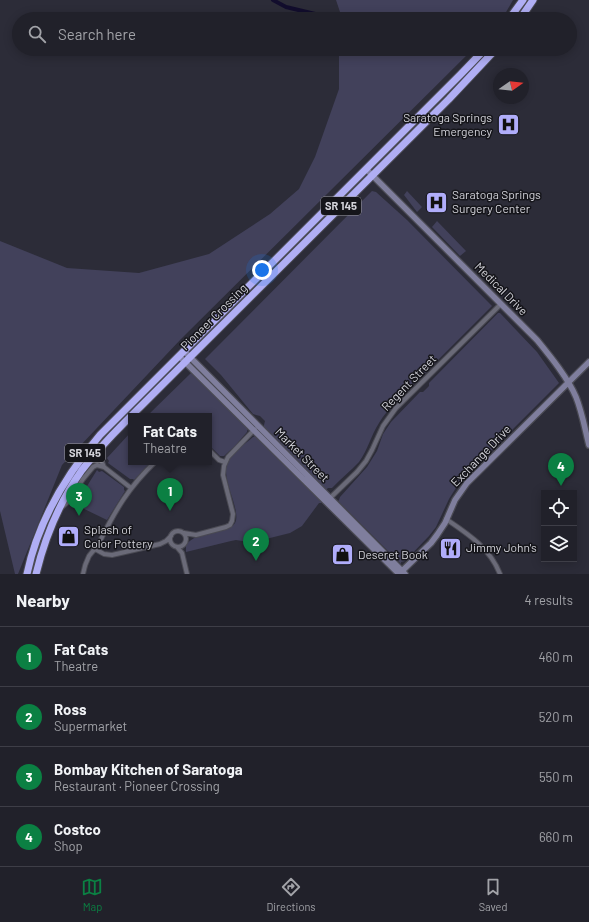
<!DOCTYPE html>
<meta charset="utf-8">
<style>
:root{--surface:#21212a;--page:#2d2e36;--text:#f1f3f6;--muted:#a2a3a8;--line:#3e3e47;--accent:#0b8043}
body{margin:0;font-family:Barlow,sans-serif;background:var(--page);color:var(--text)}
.controls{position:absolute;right:12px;bottom:12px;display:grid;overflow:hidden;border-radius:0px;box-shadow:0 2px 10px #0003}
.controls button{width:36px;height:36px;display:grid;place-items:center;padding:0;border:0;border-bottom:1px solid var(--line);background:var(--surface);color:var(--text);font:20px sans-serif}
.compass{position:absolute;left:493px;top:68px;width:36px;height:36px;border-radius:50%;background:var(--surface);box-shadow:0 2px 10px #0003;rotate:76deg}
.you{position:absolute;left:262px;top:270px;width:14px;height:14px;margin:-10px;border:3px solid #fff;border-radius:50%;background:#1a73e8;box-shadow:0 0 0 6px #1a73e833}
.badge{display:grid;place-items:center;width:26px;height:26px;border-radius:50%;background:var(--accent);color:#fff;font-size:13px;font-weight:700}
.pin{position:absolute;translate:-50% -33px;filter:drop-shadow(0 1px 2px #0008)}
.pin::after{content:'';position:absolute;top:21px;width:14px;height:12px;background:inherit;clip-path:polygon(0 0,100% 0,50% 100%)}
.popup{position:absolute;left:128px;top:413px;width:84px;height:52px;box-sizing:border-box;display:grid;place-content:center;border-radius:0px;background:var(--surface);filter:drop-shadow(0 1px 3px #0005);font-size:13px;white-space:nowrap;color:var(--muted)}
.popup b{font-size:15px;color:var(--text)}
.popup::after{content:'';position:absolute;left:50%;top:100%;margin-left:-8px;border:8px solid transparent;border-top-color:var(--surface)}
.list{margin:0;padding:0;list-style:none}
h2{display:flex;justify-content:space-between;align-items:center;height:52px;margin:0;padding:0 16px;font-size:17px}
h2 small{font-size:13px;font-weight:400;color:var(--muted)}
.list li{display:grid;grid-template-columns:26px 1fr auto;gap:12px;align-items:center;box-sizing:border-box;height:60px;padding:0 16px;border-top:1px solid var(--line)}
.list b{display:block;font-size:15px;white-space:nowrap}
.list p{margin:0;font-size:13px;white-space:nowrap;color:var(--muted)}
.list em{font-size:13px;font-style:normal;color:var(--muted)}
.icon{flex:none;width:22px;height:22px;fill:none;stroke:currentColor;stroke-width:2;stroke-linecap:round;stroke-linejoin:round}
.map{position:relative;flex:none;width:589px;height:574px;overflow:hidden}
.search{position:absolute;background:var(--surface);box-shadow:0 2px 10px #0003;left:12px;right:12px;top:12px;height:44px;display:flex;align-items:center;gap:10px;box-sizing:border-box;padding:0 14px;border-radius:22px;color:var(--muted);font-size:15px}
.sheet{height:292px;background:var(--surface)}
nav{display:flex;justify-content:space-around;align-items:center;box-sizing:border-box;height:56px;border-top:1px solid var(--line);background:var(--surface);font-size:11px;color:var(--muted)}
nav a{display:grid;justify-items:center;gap:2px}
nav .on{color:var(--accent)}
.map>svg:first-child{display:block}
</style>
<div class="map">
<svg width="589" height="574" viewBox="0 0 589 574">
<rect width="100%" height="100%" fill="#2c2c38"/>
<!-- green -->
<path fill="#42415b" d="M336,0H513L502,19H340V12Z
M339,49H473L181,339L62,465L18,574H15L0,511V241L67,268L139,273L209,254L270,214L299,189L315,157L339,89Z
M372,191L376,192L407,220L492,306L422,376L419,375L412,382V386C401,397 388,408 379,423C371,435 368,450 359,462C351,471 340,479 332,488H328L326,490L264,428V425L265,421L260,416L256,415L253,414L221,375L205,359Z
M407,191L422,207L417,212L404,195Z
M437,221L466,251L460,256L432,227Z
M498,313H500L537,352L559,383L459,483L449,499L436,527L429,536L405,561L401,562V564L338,501L339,500L340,497L367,467L377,451L383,434L391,422L419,393L420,392H423L429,386V383Z
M191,373L194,374L248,427L247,432L235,446L224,456H220L209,445V416H147Z
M131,432V462H151L134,480L133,479H130L108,463L109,461L107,458Z
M256,436H257L321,500V503H319L302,526L290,533L258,541L249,542L236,540L231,541L186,552V545C198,529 228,535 235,523C242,510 219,477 228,460C234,451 245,444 253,437Z
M97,470L99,472L102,471L124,487V490L125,491L107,520L76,505L84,491Z"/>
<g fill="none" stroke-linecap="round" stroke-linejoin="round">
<!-- canal -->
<path stroke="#120d2d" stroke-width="4" d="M273,0L286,7L336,19"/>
<defs>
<path id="street" d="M99,449L101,460L104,467L131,488
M209,450L219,460L225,462
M329,499L357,472L366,461L372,450L383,426L396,408L501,304
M62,507L70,500L83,479L93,467L97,465L104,467
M446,519C468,534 490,548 500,574
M170 539a8 8 0 1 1 16 0a8 8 0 1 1-16 0Z
M184,533L196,535L226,527L230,525L232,521L233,514L223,475L224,466L228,457L255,429
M177,547L182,553L187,574
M95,549L104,554L112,555L160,544L166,541L171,536
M83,574C84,568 86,562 89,556C93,551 97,547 100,541C116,509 129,487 155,462"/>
<path id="secondary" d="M366,169L537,340C550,356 568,378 576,397C582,412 585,429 589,445
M184,351L405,574
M179,356L399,574
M401,572L431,543L437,535L445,523L455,500L467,483L589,362"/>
<path id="highway" d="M509,19L523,0
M520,19L533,0
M27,574C38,521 65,476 100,435L460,75L485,49
M36,574C45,537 60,501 82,470C95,453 110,437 125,422L449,99L496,49"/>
</defs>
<!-- street casing -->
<use href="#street" stroke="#4a4a53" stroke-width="6"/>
<!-- secondary casing -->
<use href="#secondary" stroke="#4a4a53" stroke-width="8"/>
<!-- highway casing -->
<use href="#highway" stroke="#4a4a53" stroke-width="9"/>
<!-- street -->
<use href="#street" stroke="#6a6a78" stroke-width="4"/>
<!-- secondary -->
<use href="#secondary" stroke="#7f7e9d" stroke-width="5.5"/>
<!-- highway -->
<use href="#highway" stroke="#b0aef4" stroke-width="7"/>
</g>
<!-- icons -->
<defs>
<symbol id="hospital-square" viewBox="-11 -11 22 22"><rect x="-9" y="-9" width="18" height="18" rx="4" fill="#b0adfa" stroke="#15151a"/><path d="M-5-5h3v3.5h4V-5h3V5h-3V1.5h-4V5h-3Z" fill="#111"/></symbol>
<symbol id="shop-square" viewBox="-11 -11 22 22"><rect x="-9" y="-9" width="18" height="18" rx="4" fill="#b0adfa" stroke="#15151a"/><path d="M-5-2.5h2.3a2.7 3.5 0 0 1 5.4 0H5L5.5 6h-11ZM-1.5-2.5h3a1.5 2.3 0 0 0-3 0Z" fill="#111"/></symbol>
<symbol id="restaurant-square" viewBox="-11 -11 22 22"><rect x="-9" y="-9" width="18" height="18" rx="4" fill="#b0adfa" stroke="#15151a"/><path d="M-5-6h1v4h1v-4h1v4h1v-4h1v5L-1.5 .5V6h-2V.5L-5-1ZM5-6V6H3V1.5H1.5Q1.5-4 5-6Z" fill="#111"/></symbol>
</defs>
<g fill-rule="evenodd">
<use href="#hospital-square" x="496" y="112" width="25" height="25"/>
<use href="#hospital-square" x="424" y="190" width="25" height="25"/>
<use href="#shop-square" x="56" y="524" width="25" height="25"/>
<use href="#restaurant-square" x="438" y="536" width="25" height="25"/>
<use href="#shop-square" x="330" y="542" width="25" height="25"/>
</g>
<g text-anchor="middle" stroke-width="3" stroke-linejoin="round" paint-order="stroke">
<!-- shield labels -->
<g fill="#15151a" stroke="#9a9aa0" stroke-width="1">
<rect x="321" y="197" width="40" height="18" rx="3"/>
<rect x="65" y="444" width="40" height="18" rx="3"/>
</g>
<g font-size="11" font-weight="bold" fill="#d3d3da">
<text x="341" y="210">SR 145</text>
<text x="85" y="457">SR 145</text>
</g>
<!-- poi labels -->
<g font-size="12" fill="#d3d3da" stroke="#15151a" text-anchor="start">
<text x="492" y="122" text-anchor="end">Saratoga Springs<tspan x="492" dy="14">Emergency</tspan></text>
<text x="452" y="199">Saratoga Springs<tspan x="452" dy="14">Surgery Center</tspan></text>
<text x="84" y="534">Splash of<tspan x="84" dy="14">Color Pottery</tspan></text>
<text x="466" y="552">Jimmy John's</text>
<text x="358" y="559">Deseret Book</text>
</g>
<!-- street labels -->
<g font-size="12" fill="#d3d3da" stroke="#15151a">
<text transform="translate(501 289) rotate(45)" y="4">Medical Drive</text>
<text transform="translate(214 317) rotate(-45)" y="4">Pioneer Crossing</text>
<text transform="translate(409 383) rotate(-46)" y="4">Regent Street</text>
<text transform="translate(302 455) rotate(45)" y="4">Market Street</text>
<text transform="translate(481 456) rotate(-46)" y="4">Exchange Drive</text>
</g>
</g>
</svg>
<div class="controls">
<button><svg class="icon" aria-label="locate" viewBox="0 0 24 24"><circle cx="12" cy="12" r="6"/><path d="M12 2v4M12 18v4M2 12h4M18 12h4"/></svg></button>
<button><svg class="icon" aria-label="layers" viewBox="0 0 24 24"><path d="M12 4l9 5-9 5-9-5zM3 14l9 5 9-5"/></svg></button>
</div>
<svg class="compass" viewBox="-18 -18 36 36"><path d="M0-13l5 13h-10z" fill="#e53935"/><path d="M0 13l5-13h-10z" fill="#a2a3a8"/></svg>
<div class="you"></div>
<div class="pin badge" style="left:170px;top:511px">1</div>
<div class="popup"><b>Fat Cats</b>Theatre</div>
<div class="pin badge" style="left:256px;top:561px">2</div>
<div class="pin badge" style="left:79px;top:516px">3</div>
<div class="pin badge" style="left:561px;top:486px">4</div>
<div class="search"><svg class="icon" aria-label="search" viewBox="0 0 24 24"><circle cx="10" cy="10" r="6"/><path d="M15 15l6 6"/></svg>Search here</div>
</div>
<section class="sheet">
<h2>Nearby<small>4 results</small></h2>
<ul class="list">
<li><span class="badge">1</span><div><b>Fat Cats</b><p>Theatre</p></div><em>460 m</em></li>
<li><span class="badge">2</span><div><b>Ross</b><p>Supermarket</p></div><em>520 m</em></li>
<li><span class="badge">3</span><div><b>Bombay Kitchen of Saratoga</b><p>Restaurant · Pioneer Crossing</p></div><em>550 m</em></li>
<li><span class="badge">4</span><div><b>Costco</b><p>Shop</p></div><em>660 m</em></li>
</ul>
</section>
<nav>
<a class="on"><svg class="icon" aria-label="map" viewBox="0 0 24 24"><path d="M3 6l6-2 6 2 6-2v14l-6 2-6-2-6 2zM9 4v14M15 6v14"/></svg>Map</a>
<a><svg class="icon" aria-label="directions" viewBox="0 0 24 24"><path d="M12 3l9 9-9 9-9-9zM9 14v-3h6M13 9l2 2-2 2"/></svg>Directions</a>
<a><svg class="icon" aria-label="saved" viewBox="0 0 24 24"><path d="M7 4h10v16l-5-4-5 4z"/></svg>Saved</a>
</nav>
